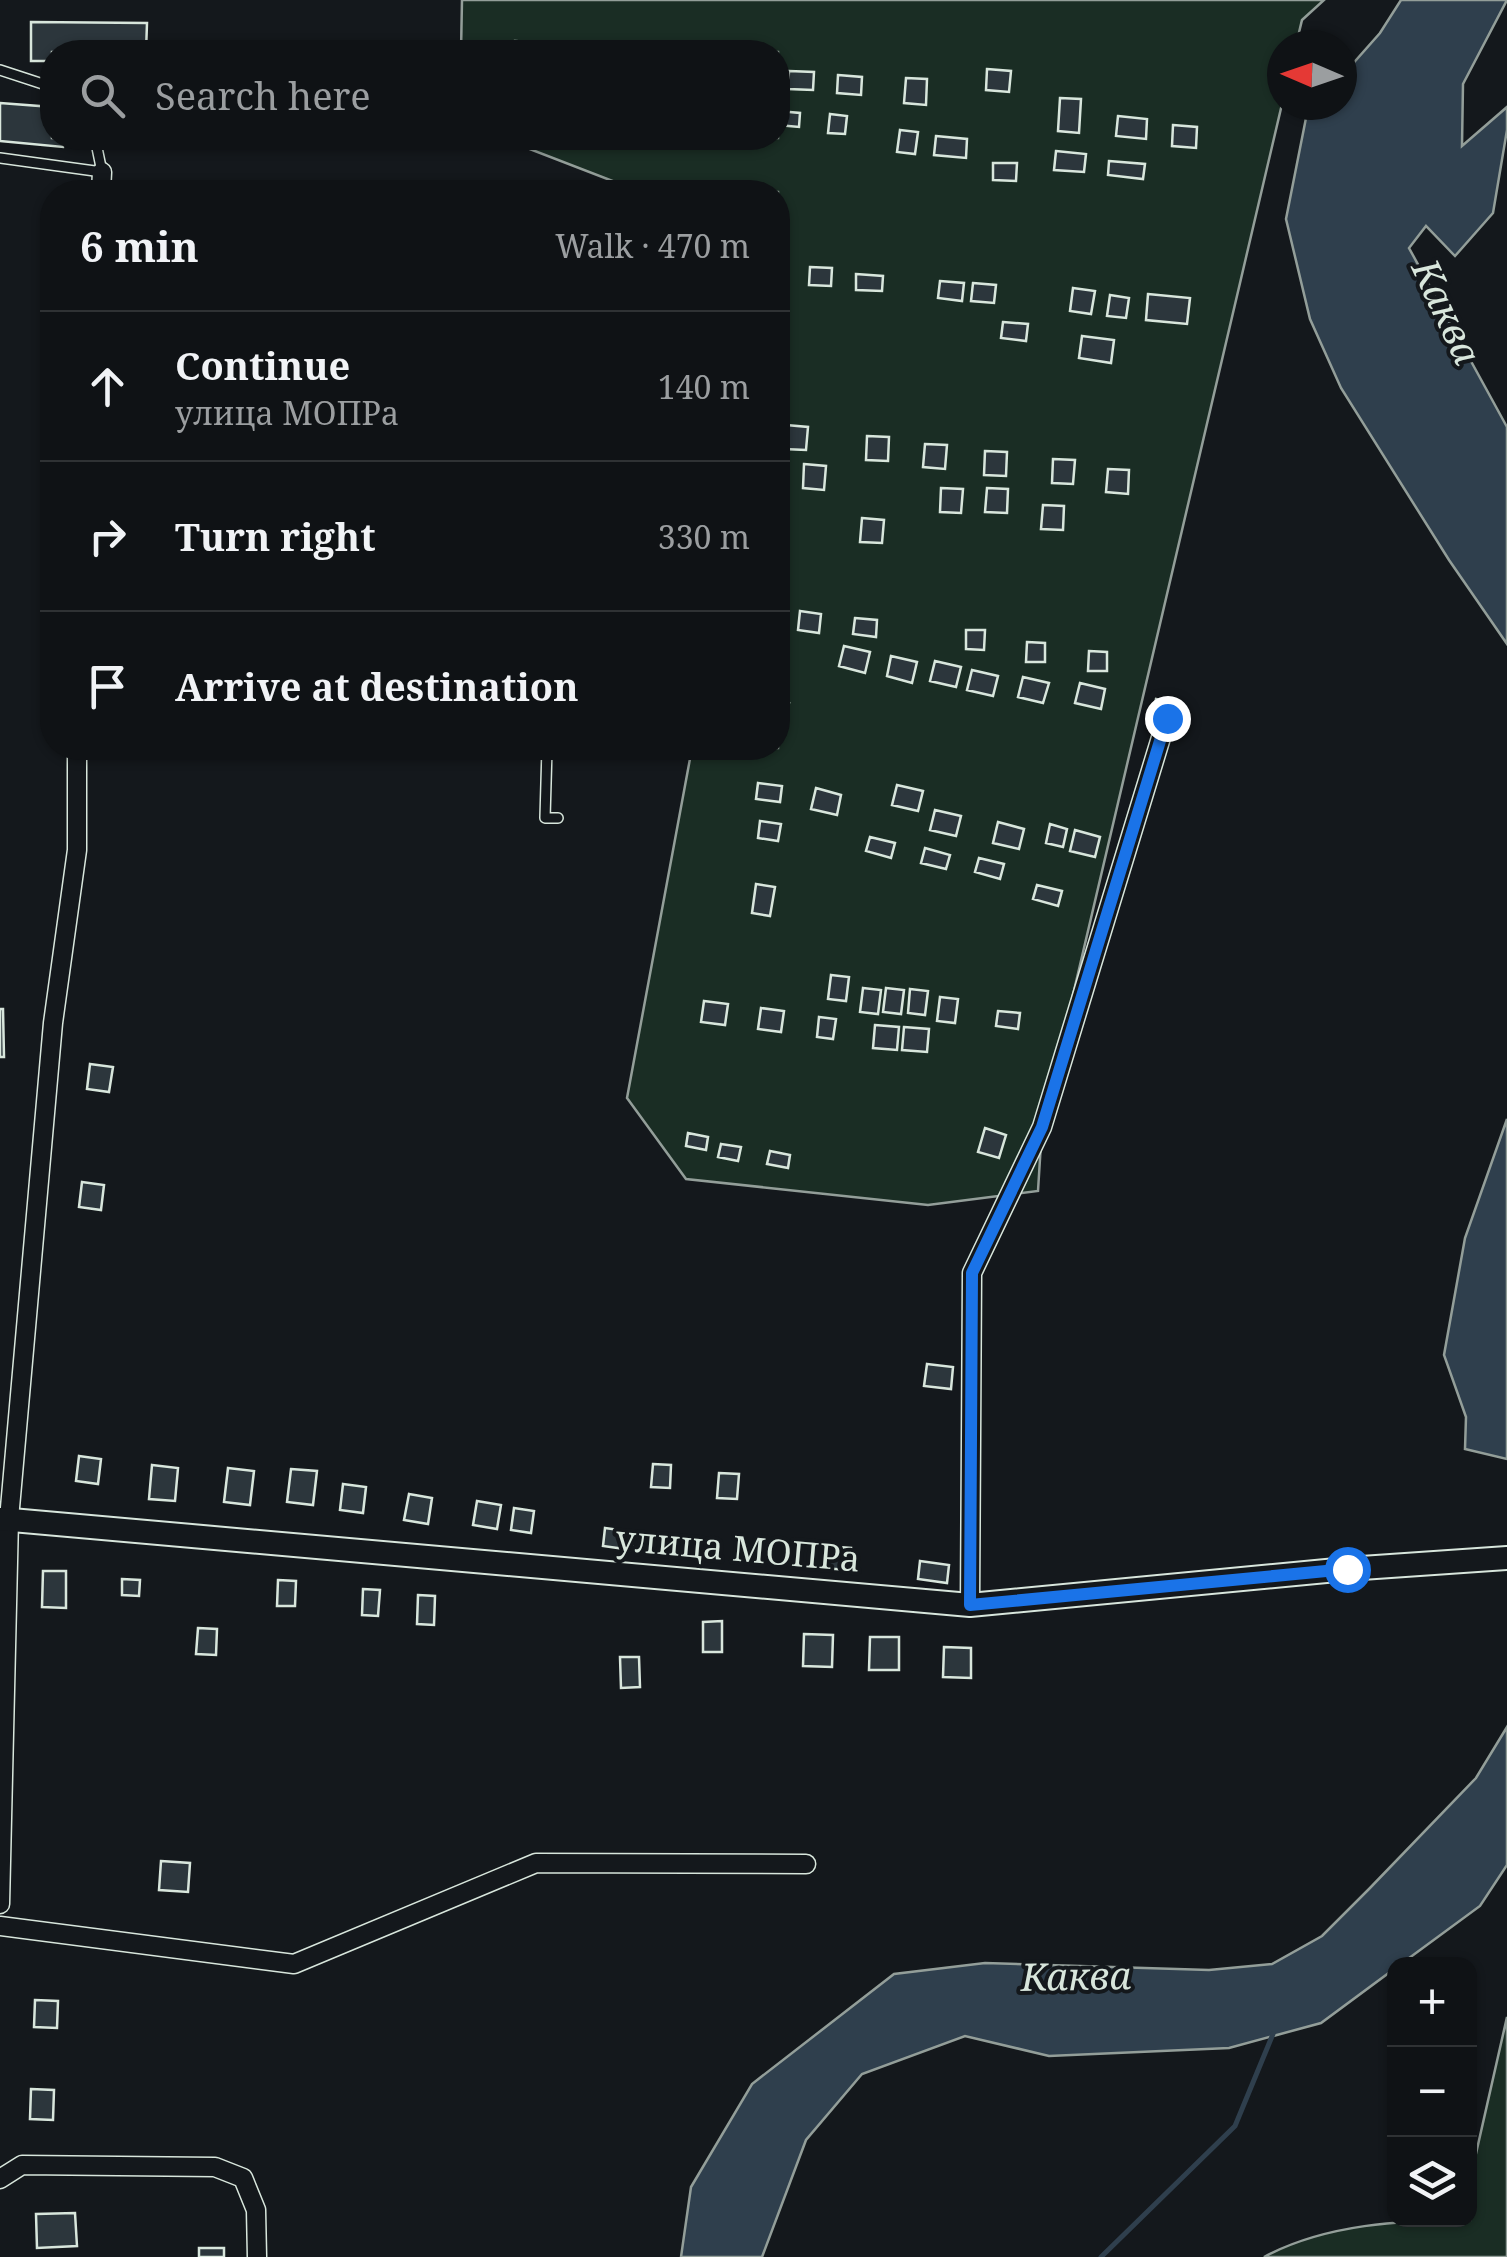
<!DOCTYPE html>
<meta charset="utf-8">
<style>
:root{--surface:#0f1215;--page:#181b1e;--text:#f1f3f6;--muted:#9b9ea0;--line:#2f3234}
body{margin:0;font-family:"Noto Serif",serif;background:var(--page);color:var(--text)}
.controls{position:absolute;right:30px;bottom:30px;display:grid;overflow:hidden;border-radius:20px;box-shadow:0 2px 8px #0004}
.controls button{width:90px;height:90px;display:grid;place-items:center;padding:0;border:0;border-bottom:2px solid var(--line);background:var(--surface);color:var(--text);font:50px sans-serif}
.compass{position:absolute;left:1267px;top:30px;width:90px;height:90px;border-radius:50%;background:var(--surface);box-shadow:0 2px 8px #0004;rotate:272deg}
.stop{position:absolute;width:30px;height:30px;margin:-22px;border:8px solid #1a73e8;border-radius:50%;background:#fff}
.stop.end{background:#1a73e8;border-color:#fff;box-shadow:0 2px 10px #0008}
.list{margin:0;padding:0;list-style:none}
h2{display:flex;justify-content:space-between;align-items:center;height:130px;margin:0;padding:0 40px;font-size:42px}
h2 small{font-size:32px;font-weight:400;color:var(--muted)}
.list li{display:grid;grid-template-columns:65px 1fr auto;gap:30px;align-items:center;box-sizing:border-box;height:150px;padding:0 40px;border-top:2px solid var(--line)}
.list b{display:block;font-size:38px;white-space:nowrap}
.list p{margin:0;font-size:32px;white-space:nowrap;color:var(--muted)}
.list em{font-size:32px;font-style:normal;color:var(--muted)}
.icon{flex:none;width:55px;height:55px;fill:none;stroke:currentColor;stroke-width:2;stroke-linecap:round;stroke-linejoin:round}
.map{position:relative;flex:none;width:1507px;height:2257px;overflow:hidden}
.search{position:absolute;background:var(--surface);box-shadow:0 2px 8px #0004;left:40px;top:40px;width:750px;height:110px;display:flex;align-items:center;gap:25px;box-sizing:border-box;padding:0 35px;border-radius:40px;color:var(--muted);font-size:38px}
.panel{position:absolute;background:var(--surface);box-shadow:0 2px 8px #0004;left:40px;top:180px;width:750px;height:580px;border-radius:40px}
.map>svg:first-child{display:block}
</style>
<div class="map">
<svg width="1507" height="2257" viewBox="0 0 1507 2257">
<rect width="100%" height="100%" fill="#14181c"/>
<!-- green -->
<path fill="#1a2d24" stroke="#939e99" stroke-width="2.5" d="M462,0H1324L1302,20L1296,45H1282V104L1042,1127L1038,1191L928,1205L686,1179L627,1098L692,748H778V192H641L501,138H778V52H461Z
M1507,2017V2257H1264C1325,2224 1402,2220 1470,2220V2180Z"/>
<!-- water -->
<path fill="#2f3f4d" stroke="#939e99" stroke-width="2.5" d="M1401,0H1507L1463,84L1462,146L1507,107V130L1493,213L1455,256L1426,226L1409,248L1507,427V644L1449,560L1341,388L1310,319L1286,219L1306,118L1317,105H1342V76L1380,33Z
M1507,1119V1459L1465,1449L1466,1417L1444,1355L1465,1238Z
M1507,1727V1865L1480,1906L1401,1964H1394V1969L1321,2023L1229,2048L1049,2056L965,2036L862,2074L806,2140L762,2257H681L691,2187L752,2084L894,1974L985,1963L1209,1970L1272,1964L1322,1936L1369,1889L1476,1778Z"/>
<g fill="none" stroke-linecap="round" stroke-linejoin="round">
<!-- stream -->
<path stroke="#2f3f4d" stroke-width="5" d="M1101,2257L1235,2126L1273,2034"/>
</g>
<!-- building -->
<path fill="#2c363c" stroke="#d8e6dc" stroke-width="2.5" d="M31,22L147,23L146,52H52V61H31Z
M515,41L544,43L543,52H514Z
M567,46L595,47V52H567Z
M987,69L1011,71L1009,92L986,90Z
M789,71L814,72L813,90L788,89Z
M838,75L862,77L861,95L837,93Z
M906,78L927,79L926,105L904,103Z
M1060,98L1081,99L1079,133L1058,131Z
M0,103L52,107V138H64L63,147L0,141Z
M778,111L800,113L799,127L778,125Z
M830,114L847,116L845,134L828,133Z
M1118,116L1147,119L1146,139L1116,136Z
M1173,125L1197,127L1196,148L1172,146Z
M900,130L918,132L915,154L897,152Z
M936,136L967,139L966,158L934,155Z
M1056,151L1086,154L1084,172L1054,170Z
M1109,161L1145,164L1143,179L1108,175Z
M993,163H1017L1016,181L993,180Z
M810,267L832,268L831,286L809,285Z
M856,274L883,276L882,291L856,290Z
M940,281L964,283L962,301L938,298Z
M973,283L996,285L994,303L971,301Z
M1073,288L1095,291L1091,314L1070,311Z
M1148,294L1190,298L1187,324L1146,320Z
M1110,295L1129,298L1126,318L1107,316Z
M1003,322L1028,324L1026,341L1001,338Z
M1082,336L1114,340L1111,363L1079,358Z
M786,425L808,427L806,450L784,449Z
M867,436L889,437L888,461L866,460Z
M925,444L947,445L945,469L923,467Z
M985,451L1007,452L1006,476L984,475Z
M1053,459L1075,460L1073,484L1052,483Z
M804,464L826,466L824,490L803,488Z
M1108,469L1129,470L1128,494L1106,492Z
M941,488L963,489L961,513L940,512Z
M987,488L1008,489L1007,513L985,512Z
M1043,505L1064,506L1063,530L1041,529Z
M862,518L884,520L882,543L860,542Z
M800,611L821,614L819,633L798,630Z
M855,618L877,620L876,637L853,634Z
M966,630H985L984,650L966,649Z
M1027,642L1045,643V662H1026Z
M844,646L870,652L865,673L839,666Z
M1089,651L1107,652V671H1088Z
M891,656L917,662L912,683L887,676Z
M935,661L961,667L956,687L930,681Z
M972,670L998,676L993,696L967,690Z
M1023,677L1049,683L1043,703L1018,697Z
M1080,683L1105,689L1101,709L1075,703Z
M1156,699L1170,702L1167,718L1153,716Z
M778,701L789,703L783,734L778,733Z
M758,783L782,786L780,802L756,799Z
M897,785L923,791L918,811L892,805Z
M816,788L841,795L837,815L811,809Z
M935,810L961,816L956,836L930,830Z
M760,821L781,824L778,841L758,838Z
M998,822L1024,829L1019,849L993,843Z
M1050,824L1067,829L1063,847L1046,843Z
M1075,830L1100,837L1095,857L1070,851Z
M870,837L895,843L891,858L866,851Z
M925,848L950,855L946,869L921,863Z
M979,858L1004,864L1000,879L975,872Z
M756,884L775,887L770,916L752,913Z
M1037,885L1062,891L1058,906L1033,899Z
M831,975L849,977L846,1001L828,999Z
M863,988L881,990L878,1014L860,1012Z
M886,988L904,990L901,1014L883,1012Z
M910,989L928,991L925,1015L908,1013Z
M940,997L958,999L955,1023L937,1021Z
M704,1001L728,1004L725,1025L701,1022Z
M761,1008L784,1011L781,1032L758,1029Z
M0,1009H3L4,1057H0Z
M998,1011L1020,1013L1018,1029L996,1026Z
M819,1017L836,1019L833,1039L817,1037Z
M875,1025L899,1027L897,1050L873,1048Z
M904,1027L929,1029L927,1052L902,1050Z
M90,1064L113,1067L109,1092L87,1089Z
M985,1128L1006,1135L999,1158L978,1152Z
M688,1133L708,1137L706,1150L686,1146Z
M721,1144L741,1147L738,1161L718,1157Z
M770,1151L790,1155L788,1168L767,1164Z
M82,1182L104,1185L101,1210L79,1207Z
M927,1364L953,1367L951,1389L924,1386Z
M79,1456L101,1459L98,1484L76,1481Z
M653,1464L671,1465L670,1488L651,1487Z
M152,1465L178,1468L175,1501L149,1499Z
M228,1468L254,1471L250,1505L224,1502Z
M291,1469L317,1471L313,1505L287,1502Z
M719,1473L739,1474L737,1499L717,1498Z
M343,1484L366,1487L363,1513L340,1510Z
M409,1494L432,1498L428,1524L404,1520Z
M477,1501L501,1505L497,1529L473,1525Z
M514,1508L534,1511L531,1533L511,1530Z
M605,1528L634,1532L632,1550L603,1546Z
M824,1546L851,1548L849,1570L822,1568Z
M920,1561L949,1565L947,1583L918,1579Z
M43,1571H66V1608L42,1607Z
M122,1579L140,1580L139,1596L122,1595Z
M278,1580L296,1581L295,1606H277Z
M363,1589L380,1590L378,1616L362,1615Z
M418,1595L435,1596L434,1625L417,1624Z
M722,1621V1652H703V1622Z
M198,1628L217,1629L216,1655L196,1654Z
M804,1634L833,1635L832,1667L803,1666Z
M870,1637H899V1670H869Z
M944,1647L971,1648V1678L943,1677Z
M620,1657H639L640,1687L621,1688Z
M161,1861L190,1863L188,1892L159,1890Z
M35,2000L58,2001L57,2028L34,2027Z
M31,2089L54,2090L53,2120L30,2119Z
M75,2213L77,2246L37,2248L36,2214Z
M199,2248H224V2257H199Z"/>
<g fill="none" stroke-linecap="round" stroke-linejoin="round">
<defs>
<path id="lane" d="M0,70L52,87
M0,158L102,172L95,138
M547,748L545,818H558"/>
<path id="street" d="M101,192L102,172
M970,1605L972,1273L1042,1127L1167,718
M0,1904L9,1519L53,1023L77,850V748
M0,1926L294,1964L536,1863L806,1864
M0,2179L22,2165L215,2167L243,2178L256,2210L257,2257"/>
<path id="secondary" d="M0,1519L970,1605L1347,1569L1507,1558"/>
</defs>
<!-- lane casing -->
<use href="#lane" stroke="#d8e6dc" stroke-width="12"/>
<!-- street casing -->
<use href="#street" stroke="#d8e6dc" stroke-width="21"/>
<!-- secondary casing -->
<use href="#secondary" stroke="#d8e6dc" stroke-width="26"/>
<!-- lane -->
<use href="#lane" stroke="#14181c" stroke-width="9"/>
<!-- street -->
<use href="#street" stroke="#14181c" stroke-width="18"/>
<!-- secondary -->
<use href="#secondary" stroke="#14181c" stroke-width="22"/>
</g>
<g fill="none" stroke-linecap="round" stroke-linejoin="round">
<!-- route -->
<path stroke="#1a73e8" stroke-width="12" d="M1167,718L1042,1127L972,1273L970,1605L1347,1569"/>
</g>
<g text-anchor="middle" stroke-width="8" stroke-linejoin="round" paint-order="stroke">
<!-- street labels -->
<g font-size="35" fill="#d8e6dc" stroke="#14181c">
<text transform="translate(738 1549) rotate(5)" y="12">улица МОПРа</text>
</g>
<!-- water labels -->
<g font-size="38" font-style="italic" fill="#d8e6dc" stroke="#14181c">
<text transform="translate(1446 312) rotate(65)" y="13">Каква</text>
<text transform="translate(1076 1977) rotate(-1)" y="13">Каква</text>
</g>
</g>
</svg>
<div class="controls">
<button>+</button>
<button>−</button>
<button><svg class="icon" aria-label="layers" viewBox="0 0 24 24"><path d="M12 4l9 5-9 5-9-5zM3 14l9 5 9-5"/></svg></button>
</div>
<svg class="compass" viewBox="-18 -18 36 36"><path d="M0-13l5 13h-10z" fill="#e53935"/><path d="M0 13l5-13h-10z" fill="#9b9ea0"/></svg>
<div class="stop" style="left:1347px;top:1569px"></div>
<div class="stop end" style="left:1167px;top:718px"></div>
<div class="search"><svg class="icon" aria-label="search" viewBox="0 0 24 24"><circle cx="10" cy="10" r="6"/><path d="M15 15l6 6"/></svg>Search here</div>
<section class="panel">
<h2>6 min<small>Walk · 470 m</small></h2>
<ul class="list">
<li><svg class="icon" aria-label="ahead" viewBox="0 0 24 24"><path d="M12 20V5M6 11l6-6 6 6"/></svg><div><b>Continue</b><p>улица МОПРа</p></div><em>140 m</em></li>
<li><svg class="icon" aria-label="right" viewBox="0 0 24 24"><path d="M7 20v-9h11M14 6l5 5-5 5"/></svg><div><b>Turn right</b></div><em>330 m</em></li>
<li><svg class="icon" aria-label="arrive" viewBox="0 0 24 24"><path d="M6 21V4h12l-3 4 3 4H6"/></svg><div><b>Arrive at destination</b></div></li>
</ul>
</section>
</div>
